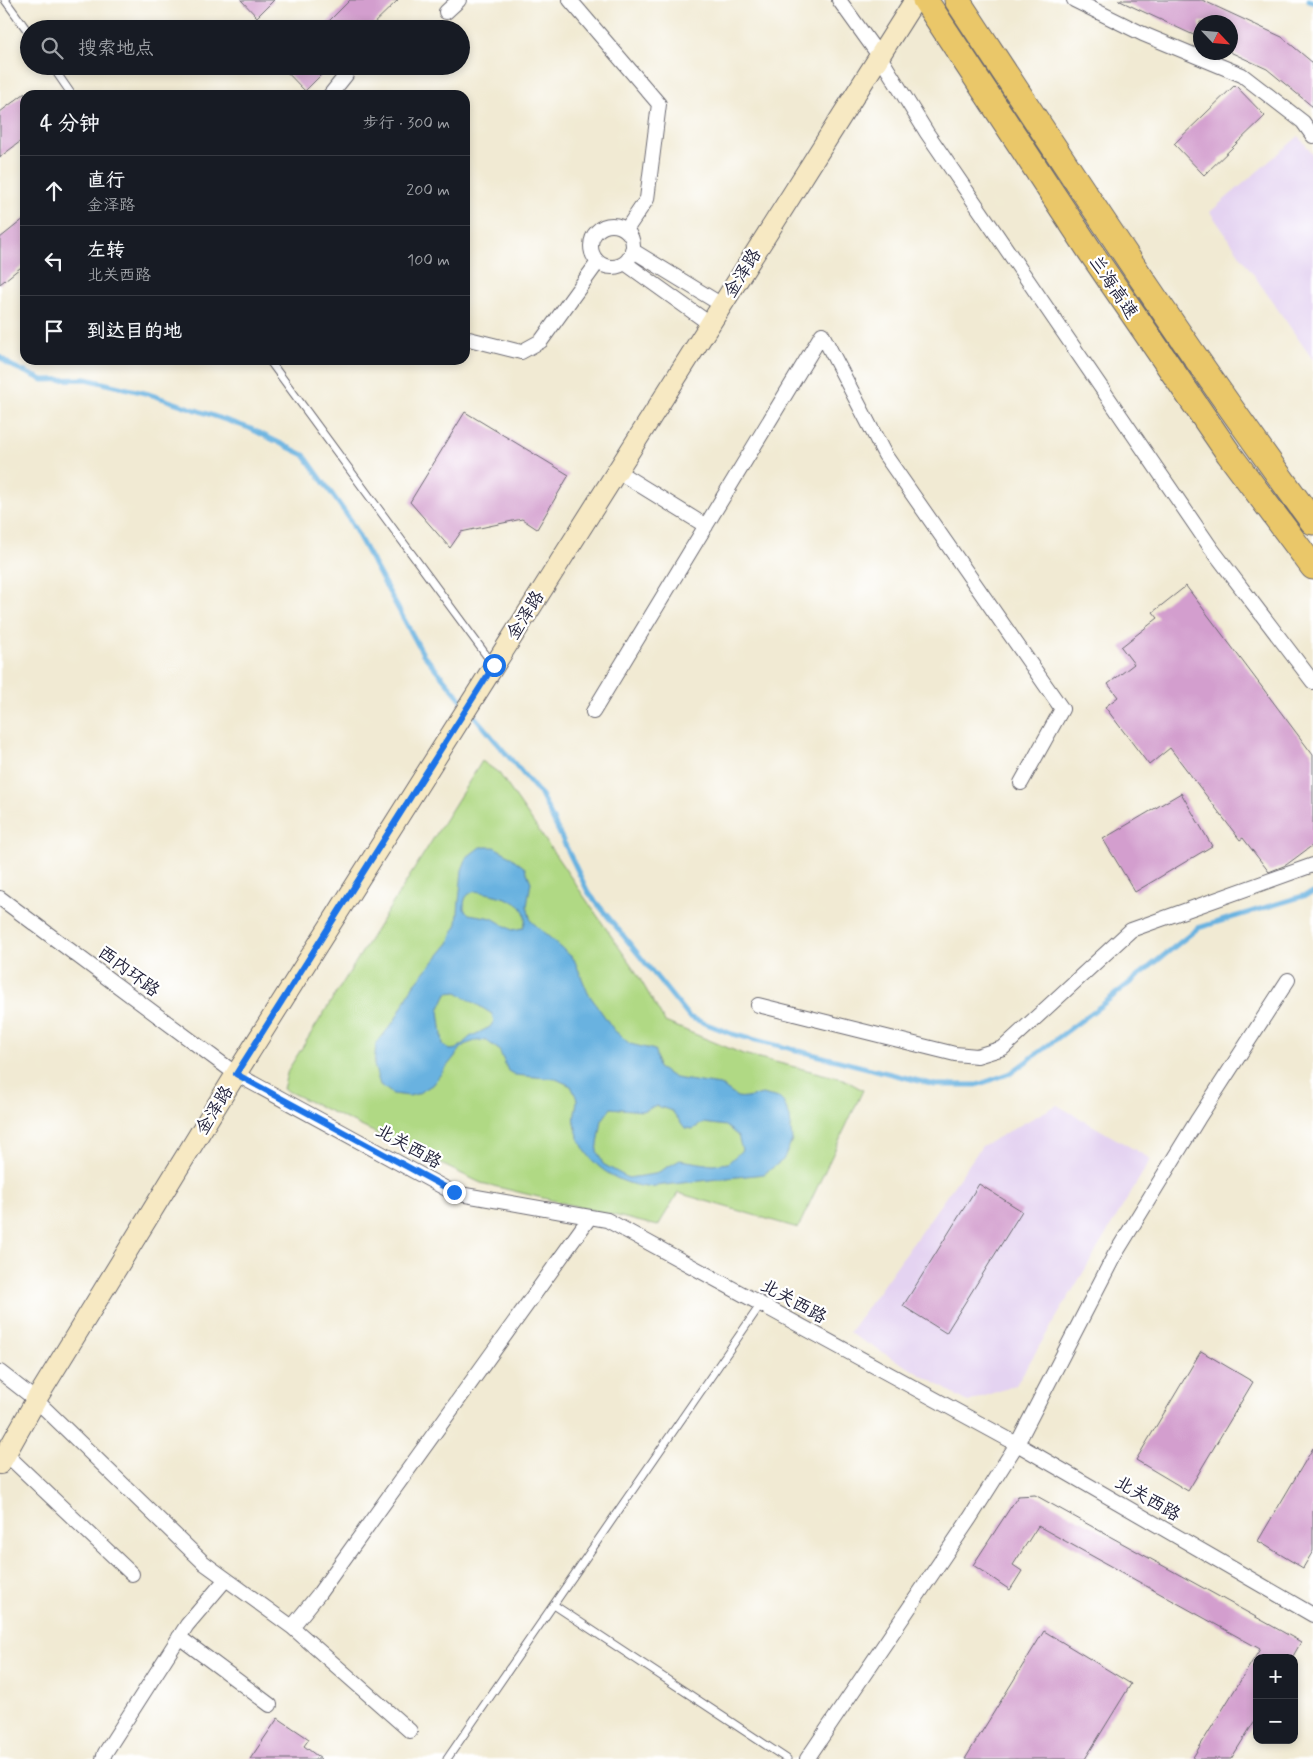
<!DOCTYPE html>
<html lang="zh">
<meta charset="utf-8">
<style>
:root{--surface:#171b24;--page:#20242c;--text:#f1f3f6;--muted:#9ea1a6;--line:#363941}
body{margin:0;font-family:Mynerve,"LXGW WenKai TC",sans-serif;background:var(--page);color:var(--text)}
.controls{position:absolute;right:15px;bottom:15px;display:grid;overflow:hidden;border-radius:10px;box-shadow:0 2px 8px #0003}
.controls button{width:45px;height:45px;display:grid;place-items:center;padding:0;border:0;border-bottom:1px solid var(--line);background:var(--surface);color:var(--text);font:25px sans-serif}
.compass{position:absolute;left:1193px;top:15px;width:45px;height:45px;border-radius:50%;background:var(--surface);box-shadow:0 2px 8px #0003;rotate:116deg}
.stop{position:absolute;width:15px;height:15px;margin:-11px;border:4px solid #1a73e8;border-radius:50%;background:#fff}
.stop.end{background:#1a73e8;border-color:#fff;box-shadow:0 1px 5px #0008}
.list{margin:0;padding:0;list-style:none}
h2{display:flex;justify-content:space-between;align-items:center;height:65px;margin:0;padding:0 20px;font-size:21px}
h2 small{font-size:16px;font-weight:400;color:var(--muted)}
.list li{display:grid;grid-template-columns:32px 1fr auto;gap:15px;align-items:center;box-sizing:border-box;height:70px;padding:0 20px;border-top:1px solid var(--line)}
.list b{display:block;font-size:19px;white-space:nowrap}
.list p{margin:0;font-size:16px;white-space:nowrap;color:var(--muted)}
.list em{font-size:16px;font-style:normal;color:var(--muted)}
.icon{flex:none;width:28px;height:28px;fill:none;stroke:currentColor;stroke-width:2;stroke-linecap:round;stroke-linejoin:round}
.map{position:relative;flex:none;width:1313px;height:1759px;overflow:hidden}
.search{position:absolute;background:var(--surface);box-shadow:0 2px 8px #0003;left:20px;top:20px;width:450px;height:55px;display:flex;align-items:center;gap:12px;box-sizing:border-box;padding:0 18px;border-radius:28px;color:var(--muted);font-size:19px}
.panel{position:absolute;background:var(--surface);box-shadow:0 2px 8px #0003;left:20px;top:90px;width:450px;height:275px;border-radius:15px}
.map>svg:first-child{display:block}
</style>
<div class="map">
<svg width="1313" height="1759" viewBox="0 0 1313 1759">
<rect width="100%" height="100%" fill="#fff"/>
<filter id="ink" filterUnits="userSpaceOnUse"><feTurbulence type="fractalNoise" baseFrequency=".02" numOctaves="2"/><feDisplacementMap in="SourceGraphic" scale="10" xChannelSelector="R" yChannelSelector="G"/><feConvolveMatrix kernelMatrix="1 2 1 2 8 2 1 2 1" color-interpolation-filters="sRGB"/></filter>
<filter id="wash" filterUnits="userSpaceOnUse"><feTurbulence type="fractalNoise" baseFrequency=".0096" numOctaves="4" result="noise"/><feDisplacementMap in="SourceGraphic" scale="20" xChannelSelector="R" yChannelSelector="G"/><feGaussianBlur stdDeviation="1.12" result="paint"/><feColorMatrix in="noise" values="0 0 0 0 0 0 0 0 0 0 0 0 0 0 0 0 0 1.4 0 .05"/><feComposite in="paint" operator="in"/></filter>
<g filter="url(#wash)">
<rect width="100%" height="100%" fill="#f1ead3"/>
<!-- built -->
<path fill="#e4d3f1" d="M1299,136L1313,155V360L1210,212Z
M1057,1105L1151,1159L1016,1385L968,1402L849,1333L982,1146Z"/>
<!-- green -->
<path fill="#b0d984" stroke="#697e60" d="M482,761L499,773L636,972L665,1022L743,1054L843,1079L863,1090L798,1228L678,1193L658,1226L481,1183L283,1089L288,1070Z"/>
<!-- water -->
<path fill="#69b2e0" stroke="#466a8e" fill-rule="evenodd" d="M480,847H494L507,854L525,868L531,882L527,906L531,921L574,959L588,993L614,1030L630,1044L655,1050L658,1068L675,1078L720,1085L737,1097L747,1098L762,1094L779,1098L784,1103L790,1117L792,1140L783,1160L764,1174L646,1187C611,1182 581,1160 575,1124C573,1116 577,1108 577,1100C576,1096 573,1090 571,1086L556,1079L515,1075L508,1071L499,1050L487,1041L478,1040L464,1045L432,1085L417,1094L409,1096L393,1094L380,1085L374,1065L376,1044L395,1020L413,986L449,943L457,923L462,870L467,857ZM475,891C489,894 525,898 525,917C526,920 524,925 523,928L512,930L492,918L469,914L464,909C464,899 465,895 475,891ZM457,992L492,1014L494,1021L490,1027L470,1037L457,1049L449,1050L443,1044L439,1010L447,993ZM657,1106L672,1111L685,1128L693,1129L703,1123L726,1126L738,1136L742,1150L728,1163L713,1165L680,1160L655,1174L628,1178L603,1164L597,1151L602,1120L611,1108L642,1111Z"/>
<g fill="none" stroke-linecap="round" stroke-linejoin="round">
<!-- stream -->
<path stroke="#69b2e0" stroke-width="5" d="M1309,0L1313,2
M0,357L10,365L43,380L86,379L149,394L249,428L304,455L347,515L423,654L465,704
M470,711L541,795L588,892L689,1017L732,1034L935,1085H977L1011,1073L1102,1005L1198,928L1313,893"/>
</g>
<g id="blocks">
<!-- building -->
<path fill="#d39ece" d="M241,0H274L257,17Z
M350,0H398L368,29H321Z
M1118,0H1202L1282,37L1313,63V107L1267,69L1230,52V22H1200V38Z
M281,66H330L305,91Z
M1235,85L1265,116L1204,175L1174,144Z
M25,93V138L0,157V112Z
M25,218V264L0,284V238Z
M465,412L569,475L537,529L522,519L461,532L450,548L410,502Z
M1186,586L1313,755V845L1286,865L1269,872L1243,838L1240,840L1170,748L1149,765L1105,707L1118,697L1108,684L1134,664L1121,647L1158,618L1153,612Z
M1181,793L1212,846L1135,892L1103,839Z
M979,1184L1022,1211L946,1333L903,1306Z
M1201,1351L1253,1382L1188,1491L1136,1460Z
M1313,1448V1551L1303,1568L1258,1541Z
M1035,1495L1301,1642L1292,1658H1257V1717L1231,1759H1192L1260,1649L1038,1526L1013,1565L1022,1571L1010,1590L973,1565L1018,1496Z
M1044,1631L1131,1684L1085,1759H965Z
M278,1718L309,1739L304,1746L321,1759H250Z"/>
</g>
</g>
<g filter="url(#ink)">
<use href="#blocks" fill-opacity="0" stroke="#6a6870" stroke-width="1"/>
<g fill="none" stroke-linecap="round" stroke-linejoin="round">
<defs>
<path id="service" d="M5,0L29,33
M52,66L72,95
M269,360L492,663
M554,1605L787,1759
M447,1759L761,1304"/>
<path id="minor" d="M570,0L659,104L647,199L626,230
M839,0L880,57L927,133L1211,548L1313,682
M1074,0L1143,34L1242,75L1303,122L1313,136
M446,12L459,0
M330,95L346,75
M591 246a21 21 0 1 1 42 0a21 21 0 1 1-42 0Z
M632,250L722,305
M625,263L710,324
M822,334L885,455L1062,709L1021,783
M465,338L521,352L541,341L598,262
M617,471L706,526
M593,712L822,334
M0,898L236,1074L454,1193L607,1220L1017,1444L1313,1615
M758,1005L955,1054L977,1056L1003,1048L1131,930L1313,865
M0,1372L36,1400L204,1563L292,1627L410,1731
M6,1454L132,1574
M292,1627L318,1595L590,1217
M179,1637L270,1705
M103,1759L105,1753L187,1625L226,1579
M807,1759L970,1518L1017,1444L1114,1256L1198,1119L1288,980"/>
<path id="secondary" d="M0,1464L36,1400L236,1074L915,0"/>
<path id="motorway" d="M925,0L1090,251L1229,454L1313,567
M957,0C1073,176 1188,353 1313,522"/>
</defs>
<!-- service casing -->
<use href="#service" stroke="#6a6870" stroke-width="9"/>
<!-- minor casing -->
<use href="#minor" stroke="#6a6870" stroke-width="16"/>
<!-- secondary casing -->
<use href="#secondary" stroke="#6a6870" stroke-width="22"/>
<!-- motorway casing -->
<use href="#motorway" stroke="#6a6870" stroke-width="27"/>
<!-- service -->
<use href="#service" stroke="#fff" stroke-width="7"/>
<!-- minor -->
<use href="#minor" stroke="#fff" stroke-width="14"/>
<!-- secondary -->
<use href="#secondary" stroke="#f7e9c3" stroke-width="20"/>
<!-- motorway -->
<use href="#motorway" stroke="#eac769" stroke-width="25"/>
</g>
</g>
<g fill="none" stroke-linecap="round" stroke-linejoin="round" filter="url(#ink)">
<!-- route -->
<path stroke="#1a73e8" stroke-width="6" d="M454,1192L236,1074L494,665"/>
</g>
<g text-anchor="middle" stroke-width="4.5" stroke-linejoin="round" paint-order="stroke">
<!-- street labels -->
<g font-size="18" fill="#22223b" stroke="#fff">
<text transform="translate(742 273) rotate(-58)" y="6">金泽路</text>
<text transform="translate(1114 287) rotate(56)" y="6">兰海高速</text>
<text transform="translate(525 615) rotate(-58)" y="6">金泽路</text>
<text transform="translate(129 971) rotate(37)" y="6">西内环路</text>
<text transform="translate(214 1110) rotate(-58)" y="6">金泽路</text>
<text transform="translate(409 1146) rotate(29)" y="6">北关西路</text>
<text transform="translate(794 1301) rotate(29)" y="6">北关西路</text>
<text transform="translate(1148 1498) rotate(30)" y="6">北关西路</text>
</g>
</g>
</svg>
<div class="controls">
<button>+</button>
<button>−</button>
</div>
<svg class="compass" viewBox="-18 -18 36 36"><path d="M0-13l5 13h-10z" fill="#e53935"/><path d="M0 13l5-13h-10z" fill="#9ea1a6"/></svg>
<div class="stop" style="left:494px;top:665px"></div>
<div class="stop end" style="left:454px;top:1192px"></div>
<div class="search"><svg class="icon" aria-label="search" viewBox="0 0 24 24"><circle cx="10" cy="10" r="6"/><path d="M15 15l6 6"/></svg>搜索地点</div>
<section class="panel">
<h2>4 分钟<small>步行 · 300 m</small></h2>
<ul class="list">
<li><svg class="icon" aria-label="ahead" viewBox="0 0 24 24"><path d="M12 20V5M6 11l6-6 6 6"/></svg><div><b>直行</b><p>金泽路</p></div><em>200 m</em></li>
<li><svg class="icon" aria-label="left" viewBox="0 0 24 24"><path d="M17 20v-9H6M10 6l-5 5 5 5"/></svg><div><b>左转</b><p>北关西路</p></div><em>100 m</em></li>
<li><svg class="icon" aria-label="arrive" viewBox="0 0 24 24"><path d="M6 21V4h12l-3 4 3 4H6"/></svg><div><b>到达目的地</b></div></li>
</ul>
</section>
</div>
